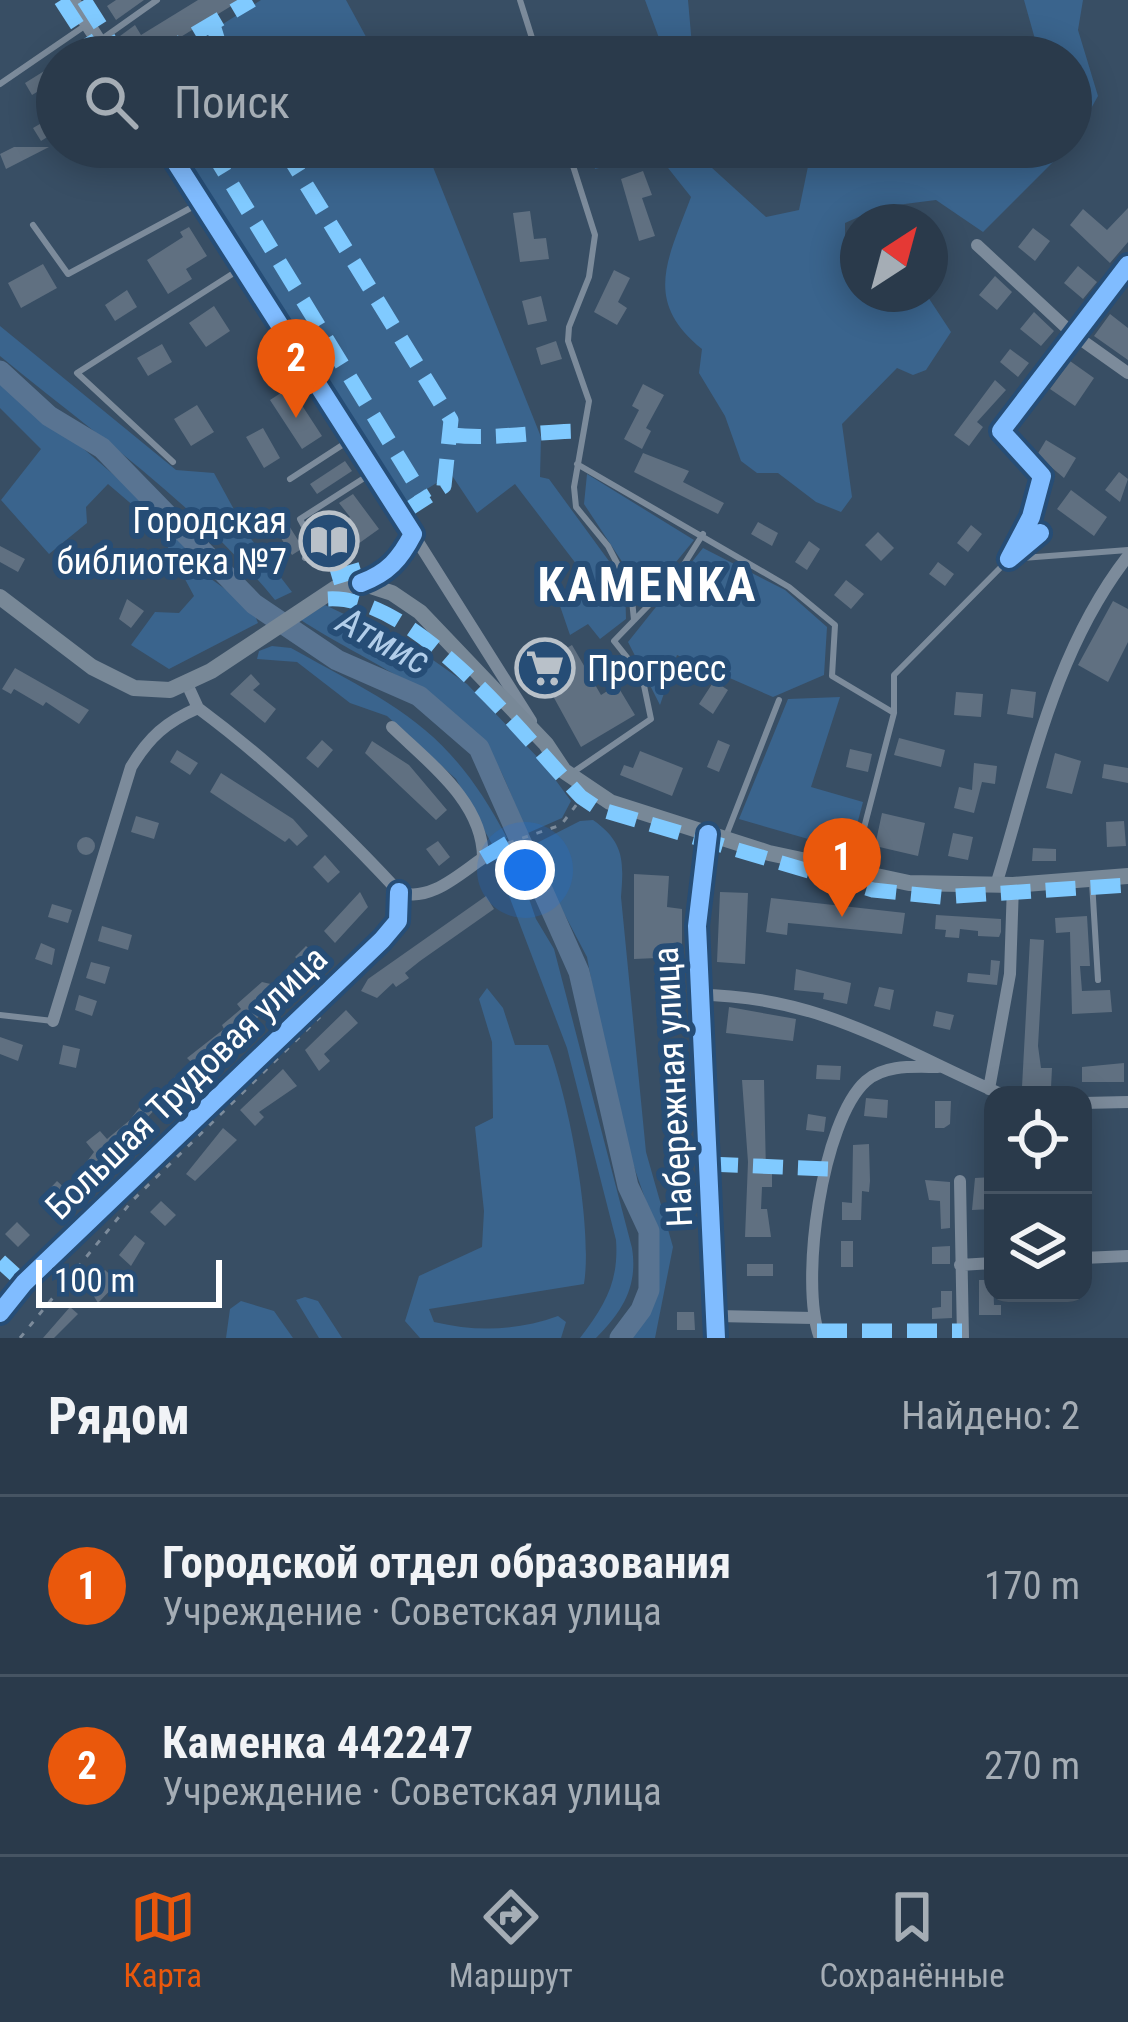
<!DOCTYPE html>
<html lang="ru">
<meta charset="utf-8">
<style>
:root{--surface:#2a3a4b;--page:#324152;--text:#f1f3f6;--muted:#a5adb5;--line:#465463;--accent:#ea580c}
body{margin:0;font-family:"Roboto Condensed",sans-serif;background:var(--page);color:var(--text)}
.controls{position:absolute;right:36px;bottom:36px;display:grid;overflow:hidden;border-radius:24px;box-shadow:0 6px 30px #0003}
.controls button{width:108px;height:108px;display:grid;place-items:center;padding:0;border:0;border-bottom:3px solid var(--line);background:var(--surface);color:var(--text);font:60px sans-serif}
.compass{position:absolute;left:840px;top:204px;width:108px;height:108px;border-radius:50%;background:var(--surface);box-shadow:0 6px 30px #0003;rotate:36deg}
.scale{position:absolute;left:36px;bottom:30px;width:186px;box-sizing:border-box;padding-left:12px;border:6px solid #fff;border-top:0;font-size:33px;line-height:42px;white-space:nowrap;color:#fff;-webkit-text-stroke:9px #264d76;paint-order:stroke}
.you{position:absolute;left:525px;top:870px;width:42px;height:42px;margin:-30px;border:9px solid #fff;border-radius:50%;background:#1a73e8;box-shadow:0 0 0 18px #1a73e833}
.badge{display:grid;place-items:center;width:78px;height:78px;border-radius:50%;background:var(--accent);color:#fff;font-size:39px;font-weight:700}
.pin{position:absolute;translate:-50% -99px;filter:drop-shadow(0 3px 6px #0008)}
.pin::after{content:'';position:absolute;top:63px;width:42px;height:36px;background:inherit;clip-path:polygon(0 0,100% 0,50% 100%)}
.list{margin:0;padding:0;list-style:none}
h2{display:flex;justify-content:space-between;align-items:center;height:156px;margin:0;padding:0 48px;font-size:51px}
h2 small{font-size:39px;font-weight:400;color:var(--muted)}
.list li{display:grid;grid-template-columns:78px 1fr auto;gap:36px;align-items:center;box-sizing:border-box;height:180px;padding:0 48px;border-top:3px solid var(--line)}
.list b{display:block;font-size:45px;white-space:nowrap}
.list p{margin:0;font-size:39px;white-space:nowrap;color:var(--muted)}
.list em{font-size:39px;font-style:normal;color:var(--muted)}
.icon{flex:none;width:66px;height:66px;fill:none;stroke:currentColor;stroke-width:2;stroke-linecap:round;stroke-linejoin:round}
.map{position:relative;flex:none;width:1128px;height:1338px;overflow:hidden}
.search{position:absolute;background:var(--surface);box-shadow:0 6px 30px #0003;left:36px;right:36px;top:36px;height:132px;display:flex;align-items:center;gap:30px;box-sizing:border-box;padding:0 42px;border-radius:66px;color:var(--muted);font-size:45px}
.sheet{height:516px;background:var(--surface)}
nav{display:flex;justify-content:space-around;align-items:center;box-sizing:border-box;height:168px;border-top:3px solid var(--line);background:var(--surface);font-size:33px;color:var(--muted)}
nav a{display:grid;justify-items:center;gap:6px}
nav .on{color:var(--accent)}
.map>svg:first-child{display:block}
</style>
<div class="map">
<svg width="1128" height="1338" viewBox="0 0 1128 1338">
<rect width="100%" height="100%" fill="#384e64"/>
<!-- green -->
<path fill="#3a648d" d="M261,0H346L377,57H170Z
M645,0H688L693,57H666Z
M1024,0H1083L1078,30L1098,96L1071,144V57H1040Z
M180,147H425L541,437L540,477L549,479L625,583L626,619L600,639L588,624L570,635L560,606L590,582L515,484L477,513L451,474L406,502Z
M589,147H689L766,217L799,210L812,147H1068L983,232L936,200L881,207L845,223V241L858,248V294H926L951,332L926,370L913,375L897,368L842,424L852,497L841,512L816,502L778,473H757L741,461L725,416L699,373L702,349C643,301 667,261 691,197L657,154L595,169Z
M0,326L176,470L214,473L248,535L292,592L275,600C197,505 95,434 0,356Z
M0,377L171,524L197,569L252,608L258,623L169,669L131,645L155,612L179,613L194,596L156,525L108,484L86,507L87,523L49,554L1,500L41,449L0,408Z
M587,474L694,540L640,606L638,586L584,504Z
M703,548L785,590L827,627L824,675L773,697L677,655L660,705L628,642Z
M325,605L416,648L467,684L543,763L571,801L562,818L528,833C516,810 509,786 497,764C464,700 359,659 301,620Z
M272,646L291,648C397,707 448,726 507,838L493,846L456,779L387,716L350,703L297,662L257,659L259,651Z
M840,697L811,787L863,802L850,851L739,819L788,699Z
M593,820C624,842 624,860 621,897L646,1152L673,1247L655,1338H632L652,1290L658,1236L616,1115L587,957L529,847L580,821Z
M512,849L536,919L554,949L632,1248C638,1286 623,1311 596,1338H580C605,1305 619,1282 616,1240L567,1048L495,859Z
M487,988L503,1008L515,1045H548C569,1099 593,1227 584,1284L429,1309L434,1322C477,1332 516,1331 558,1316L566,1322L561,1338H420L405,1321L419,1276L482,1247L484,1211L475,1127L493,1118L492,1042L479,999Z
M305,1297L318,1301L342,1338H319L296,1300Z
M241,1301L274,1311L293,1338H226L230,1309Z"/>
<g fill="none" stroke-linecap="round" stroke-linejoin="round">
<!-- river -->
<path stroke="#597492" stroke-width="21" d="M0,371L49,416L102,448L254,604L337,660L419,696L479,748L579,972L628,1186L649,1231V1290L641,1310L620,1338"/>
</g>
<!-- building -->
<path fill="#607081" d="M116,0H144L116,20L107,6Z
M198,0H241L148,57H134L120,36L135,25L141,35Z
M57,63V80L32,95L25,83Z
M57,114V131L41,141L33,128Z
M14,147H49L6,169L0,154Z
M643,171L652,195L642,198L655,236L639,241L621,179Z
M1128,208V242L1110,263L1070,225L1083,209L1107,230Z
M530,211L534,239L546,238L549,259L520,262L513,213Z
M189,227L207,256L186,269L192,279L168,294L147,260L183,237L180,232Z
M1033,228L1050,241L1035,261L1018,247Z
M43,264L57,288L21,308L8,283Z
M1078,266L1097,282L1083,299L1064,283Z
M614,270L630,278L618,302L627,308L617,325L594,312Z
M995,276L1012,292L997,310L979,295Z
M127,290L137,307L115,321L105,305Z
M541,296L547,321L528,325L522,301Z
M214,306L230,331L206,347L189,323Z
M1034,312L1054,331L1041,346L1020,329Z
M1110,314L1128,328V360L1094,336Z
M556,341L562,359L541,365L536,348Z
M162,344L172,362L148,376L137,358Z
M1010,349L1029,363L1018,377L1000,362Z
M1070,361L1094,378L1075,406L1050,389Z
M995,380L1006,390L977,422L983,427L969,446L954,435Z
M643,384L664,395L646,428L651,431L642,449L624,439L639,410L632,406Z
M290,387L322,436L302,449L270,400Z
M197,405L214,432L191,446L174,419Z
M263,428L280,458L264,468L246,437Z
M1046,440L1076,458L1064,478L1037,455Z
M643,453L689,471L683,482L724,503L718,514L634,472Z
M345,461L352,471L317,494L310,484Z
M1119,472L1128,479L1120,502L1105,490Z
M1071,490L1107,517L1094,536L1057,509Z
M353,494L379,529L337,559L322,537L350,517L339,503Z
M286,521L303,548L292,555L275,529Z
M758,522L778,533L772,546L751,534Z
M971,525L982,534L968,552L957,543Z
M878,532L894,548L881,561L865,545Z
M809,541L820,549L807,570L795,562Z
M0,546L25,559L18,572L0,562Z
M938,562L954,574L945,586L929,574Z
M846,580L864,594L851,609L834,595Z
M127,599L144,611L131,628L119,619Z
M1113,601L1128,609V642L1108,682L1078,665Z
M572,645L601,695L617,685L635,715L581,747L536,665Z
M15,668L89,710L79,724L46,702L43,706L14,689L11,694L2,689Z
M251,674L260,684L253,690L276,709L265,723L230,694Z
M714,681L728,690L713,714L699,704Z
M1011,689L1036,692L1033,718L1007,714Z
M956,692L983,694L981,717L954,715Z
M899,738L945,750L941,767L894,755Z
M322,740L333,750L318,768L306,758Z
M718,740L730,745L719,772L707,767Z
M372,741L409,765L447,810L436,820L365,753Z
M850,749L872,754L868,772L846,767Z
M177,750L198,763L190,775L170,762Z
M640,751L683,768L672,796L620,775L624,765L633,768Z
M1055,753L1081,761L1072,794L1046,788Z
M974,763L997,766L995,784L982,782L974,813L954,808L959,787L972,790Z
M1104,764L1128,768V783L1102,778Z
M221,773L293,819L308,836L297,846L289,838L285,842L210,792Z
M882,813L925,823L918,856L875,846Z
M136,816L159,823L154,839L131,832Z
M1124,821L1126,846L1107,847L1106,822Z
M953,833L973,837L968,860L948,856Z
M77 846a9 9 0 1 1 18 0a9 9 0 1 1-18 0Z
M438,841L450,857L439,866L426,849Z
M1033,848L1056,849V861H1032Z
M325,855L340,872L328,883L313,867Z
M634,874L669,876L667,907L682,909V1003H657V958L634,959Z
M360,892L368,907L335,943L324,931Z
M720,892L748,893L745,964L717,962Z
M486,896L494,909L420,961L405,973L409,978L396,987L393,983L377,998L361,991L368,979Z
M771,898L905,913L902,934L788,923L787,935L766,932Z
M52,904L72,910L68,923L48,917Z
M936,915L1001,919V932L999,937L978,936V931L960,929L959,938L945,937L946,930L935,929Z
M1087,916L1090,966H1080L1082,991L1110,990L1112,1012L1072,1014L1070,932L1056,933L1055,918Z
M102,926L132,935L128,950L98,941Z
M1030,939L1044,940L1038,1046L1041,1068H1052L1051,1088L1022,1087Z
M41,943L55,949L52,965L35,959Z
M306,946L320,959L309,970L295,957Z
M991,960L1000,961L997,985L967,982L968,973L990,975Z
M91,962L110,967L105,984L86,978Z
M796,969L851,983L847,1004L823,999L824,993L794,990Z
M285,975L297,988L281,1003L278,1000L170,1094L81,1186L74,1179L94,1152L86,1142L100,1131L107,1139L130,1120L151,1092L155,1096L191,1062L187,1058L224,1029L222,1025L241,1009L237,1004L262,982L275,985Z
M879,987L894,990L890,1010L874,1006Z
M79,995L97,1001L92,1016L75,1010Z
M729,1007L796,1019L793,1041L726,1033Z
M346,1010L358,1023L324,1054L330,1061L319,1071L305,1050Z
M936,1011L954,1015L950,1030L933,1026Z
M0,1037L23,1045L18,1061L0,1054Z
M63,1045L80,1049L76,1068L59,1064Z
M1124,1063V1082H1082V1067Z
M817,1065L841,1066L840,1080L816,1079Z
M283,1069L297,1086L259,1112L264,1117L255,1126L240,1110Z
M742,1080H764L766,1173H772V1187H762L761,1209H767L771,1237H745L748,1162Z
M666,1085H688L687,1133H669Z
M866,1098L888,1100L887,1118L864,1116Z
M935,1101H951L950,1124L944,1128H935Z
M808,1114L826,1117L824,1132L806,1130Z
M223,1128L237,1140L195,1181L186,1174Z
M869,1144L870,1181L869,1192L862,1191L861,1220H842V1202L852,1203L853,1145Z
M687,1158L688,1185H673L671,1159Z
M993,1177V1209L972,1210L975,1178Z
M925,1180L950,1182V1228L941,1229L940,1201L929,1200Z
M57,1181L71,1194L55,1210L42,1197Z
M161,1201L176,1215L165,1226L150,1212Z
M17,1222L30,1235L18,1247L5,1234Z
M135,1235L145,1243L131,1266L119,1255Z
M841,1241H853V1267H841Z
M950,1246V1264H932V1247Z
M747,1264H773V1276H747Z
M105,1270L118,1282L98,1303L89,1288Z
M979,1280H993L994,1305H1001V1315H979Z
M941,1291H952V1318L932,1319V1308L941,1307Z
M70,1307L78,1314L54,1338H43Z
M677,1312H694L695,1330H677Z"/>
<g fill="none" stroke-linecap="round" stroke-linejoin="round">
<!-- path -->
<path stroke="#7c8b9b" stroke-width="3" stroke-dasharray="6 9" stroke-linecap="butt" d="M508,843L561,825L580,800
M20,1338L132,1201L320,1017"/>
<!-- service -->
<path stroke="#7c8b9b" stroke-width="6" d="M520,0L538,57
M102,39L157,0
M0,84L86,25
M567,147L595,235L589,277L569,327L568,341L589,401L574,487L576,507L608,546L631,590L634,620
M33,225L68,274L198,204
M173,462L77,373L240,269
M577,464L789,587L835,625L832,676L894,713
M290,479L350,440
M305,558L314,545L300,519L372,473
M572,773L651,719L642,676L614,641L676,577L703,534
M726,836L779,700
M853,870L894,713V675L1009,559L1128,550
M1092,882L1098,980
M0,1015L53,1021"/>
<!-- minor -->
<path stroke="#7c8b9b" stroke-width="12" d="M977,245L1073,334L1128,373
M1040,533L1009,559L1031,517L1042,476L1001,431L1128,265
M413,534L531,721
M198,708C272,763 336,824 399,892C429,903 458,875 483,858C483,802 429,763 392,727
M708,834L697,926L716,1338
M996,885C1031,771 1054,651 1128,556
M698,995C820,995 897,1049 1003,1095
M53,1021L131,767C149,737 166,722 198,708L187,684
M989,1089L1010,974L1013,885
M1083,1103L1128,1102
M960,1181L963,1338
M1083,1258L1128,1256
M960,1265L993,1263
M0,1313L24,1283L382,940L398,921L399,892
M717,1316L813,1318
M820,1338C799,1283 822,1120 866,1081C885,1064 915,1067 938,1067"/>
<!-- tertiary -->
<path stroke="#7c8b9b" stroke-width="15" d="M72,0L109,57
M166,147L413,534C400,559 388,573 361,583"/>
<!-- secondary -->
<path stroke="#788897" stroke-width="16" d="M0,597L92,667L134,688L170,690L211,671L336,588L361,583L392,593L420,612L546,744L564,771L610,802L769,853L909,883L1013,885L1128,876"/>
<!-- quiet -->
<path stroke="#80caff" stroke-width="15" stroke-dasharray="30 15" stroke-linecap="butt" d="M61,0L98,57
M84,0L120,57
M213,25L223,57
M156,57L252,0
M209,147L425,500
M283,147L451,420L444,486L401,514
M451,435C495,440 538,431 583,431
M332,578L372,566
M328,599C414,594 525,737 581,797L599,809L873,890L941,897L1128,885
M483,858L508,843
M708,1164L828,1169
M0,1261L24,1283
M817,1331H962"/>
<defs>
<path id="cycleway" d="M166,147L413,534C400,559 388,573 361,583
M1040,533L1009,559L1031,517L1042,476L1001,431L1128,265
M708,834L697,926L716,1338
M0,1313L24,1283L382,940L398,921L399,892"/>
</defs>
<!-- cycleway casing -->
<use href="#cycleway" stroke="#264d76" stroke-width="26"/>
<!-- cycleway -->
<use href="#cycleway" stroke="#80bcff" stroke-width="18"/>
</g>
<!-- icons -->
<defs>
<symbol id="library-ring" viewBox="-11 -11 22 22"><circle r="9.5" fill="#264d76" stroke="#b9c1c9" stroke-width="1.5"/><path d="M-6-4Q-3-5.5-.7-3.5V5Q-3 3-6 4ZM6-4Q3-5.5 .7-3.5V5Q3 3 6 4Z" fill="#b9c1c9"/></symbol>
<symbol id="supermarket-ring" viewBox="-11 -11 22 22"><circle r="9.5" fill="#264d76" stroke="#b9c1c9" stroke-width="1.5"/><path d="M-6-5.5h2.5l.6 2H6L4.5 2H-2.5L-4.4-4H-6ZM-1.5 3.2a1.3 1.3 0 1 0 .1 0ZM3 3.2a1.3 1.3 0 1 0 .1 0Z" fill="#b9c1c9"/></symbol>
</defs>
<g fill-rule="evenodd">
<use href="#library-ring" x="296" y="508" width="66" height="66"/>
<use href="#supermarket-ring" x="512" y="635" width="66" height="66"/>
</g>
<g text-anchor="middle" stroke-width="12" stroke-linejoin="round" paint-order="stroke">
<!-- poi labels -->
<g font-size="36" fill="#fff" stroke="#264d76" text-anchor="end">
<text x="287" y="533">Городская<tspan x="287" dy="41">библиотека №7</tspan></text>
<text x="587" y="681" text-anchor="start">Прогресс</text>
</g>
<!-- street labels -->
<g font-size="36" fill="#fff" stroke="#264d76">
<text transform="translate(186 1082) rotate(-44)" y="13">Большая Трудовая улица</text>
<text transform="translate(672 1087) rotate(-93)" y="13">Набережная улица</text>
</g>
<!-- water labels -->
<g font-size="39" font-style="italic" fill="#b2ceea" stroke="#264d76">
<text transform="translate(384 640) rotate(28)" y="14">Атмис</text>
</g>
<!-- district labels -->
<g font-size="48" font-weight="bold" letter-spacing="3" fill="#fff" stroke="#264d76">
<text x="648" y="601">KAMENKA</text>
</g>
</g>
</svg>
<div class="controls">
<button><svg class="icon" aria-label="locate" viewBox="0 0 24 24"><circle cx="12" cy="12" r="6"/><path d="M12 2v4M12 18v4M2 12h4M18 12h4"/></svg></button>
<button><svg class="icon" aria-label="layers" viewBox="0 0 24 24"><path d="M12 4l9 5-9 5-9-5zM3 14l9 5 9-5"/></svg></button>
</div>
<svg class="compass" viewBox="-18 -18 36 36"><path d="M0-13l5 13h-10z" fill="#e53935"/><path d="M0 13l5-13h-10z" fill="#a5adb5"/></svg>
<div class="scale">100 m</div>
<div class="you"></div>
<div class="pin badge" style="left:842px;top:917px">1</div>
<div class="pin badge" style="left:296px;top:418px">2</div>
<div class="search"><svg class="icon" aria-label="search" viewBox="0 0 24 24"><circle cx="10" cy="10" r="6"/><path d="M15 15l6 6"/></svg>Поиск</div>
</div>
<section class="sheet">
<h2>Рядом<small>Найдено: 2</small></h2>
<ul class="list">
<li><span class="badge">1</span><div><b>Городской отдел образования</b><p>Учреждение · Советская улица</p></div><em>170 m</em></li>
<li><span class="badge">2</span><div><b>Каменка 442247</b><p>Учреждение · Советская улица</p></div><em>270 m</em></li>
</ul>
</section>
<nav>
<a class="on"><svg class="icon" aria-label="map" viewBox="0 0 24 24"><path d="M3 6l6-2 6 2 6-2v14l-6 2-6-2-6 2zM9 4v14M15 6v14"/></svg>Карта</a>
<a><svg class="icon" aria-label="directions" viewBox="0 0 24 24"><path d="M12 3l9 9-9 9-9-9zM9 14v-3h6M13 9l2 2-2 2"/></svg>Маршрут</a>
<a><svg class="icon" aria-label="saved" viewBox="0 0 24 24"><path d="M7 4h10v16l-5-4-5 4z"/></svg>Сохранённые</a>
</nav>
